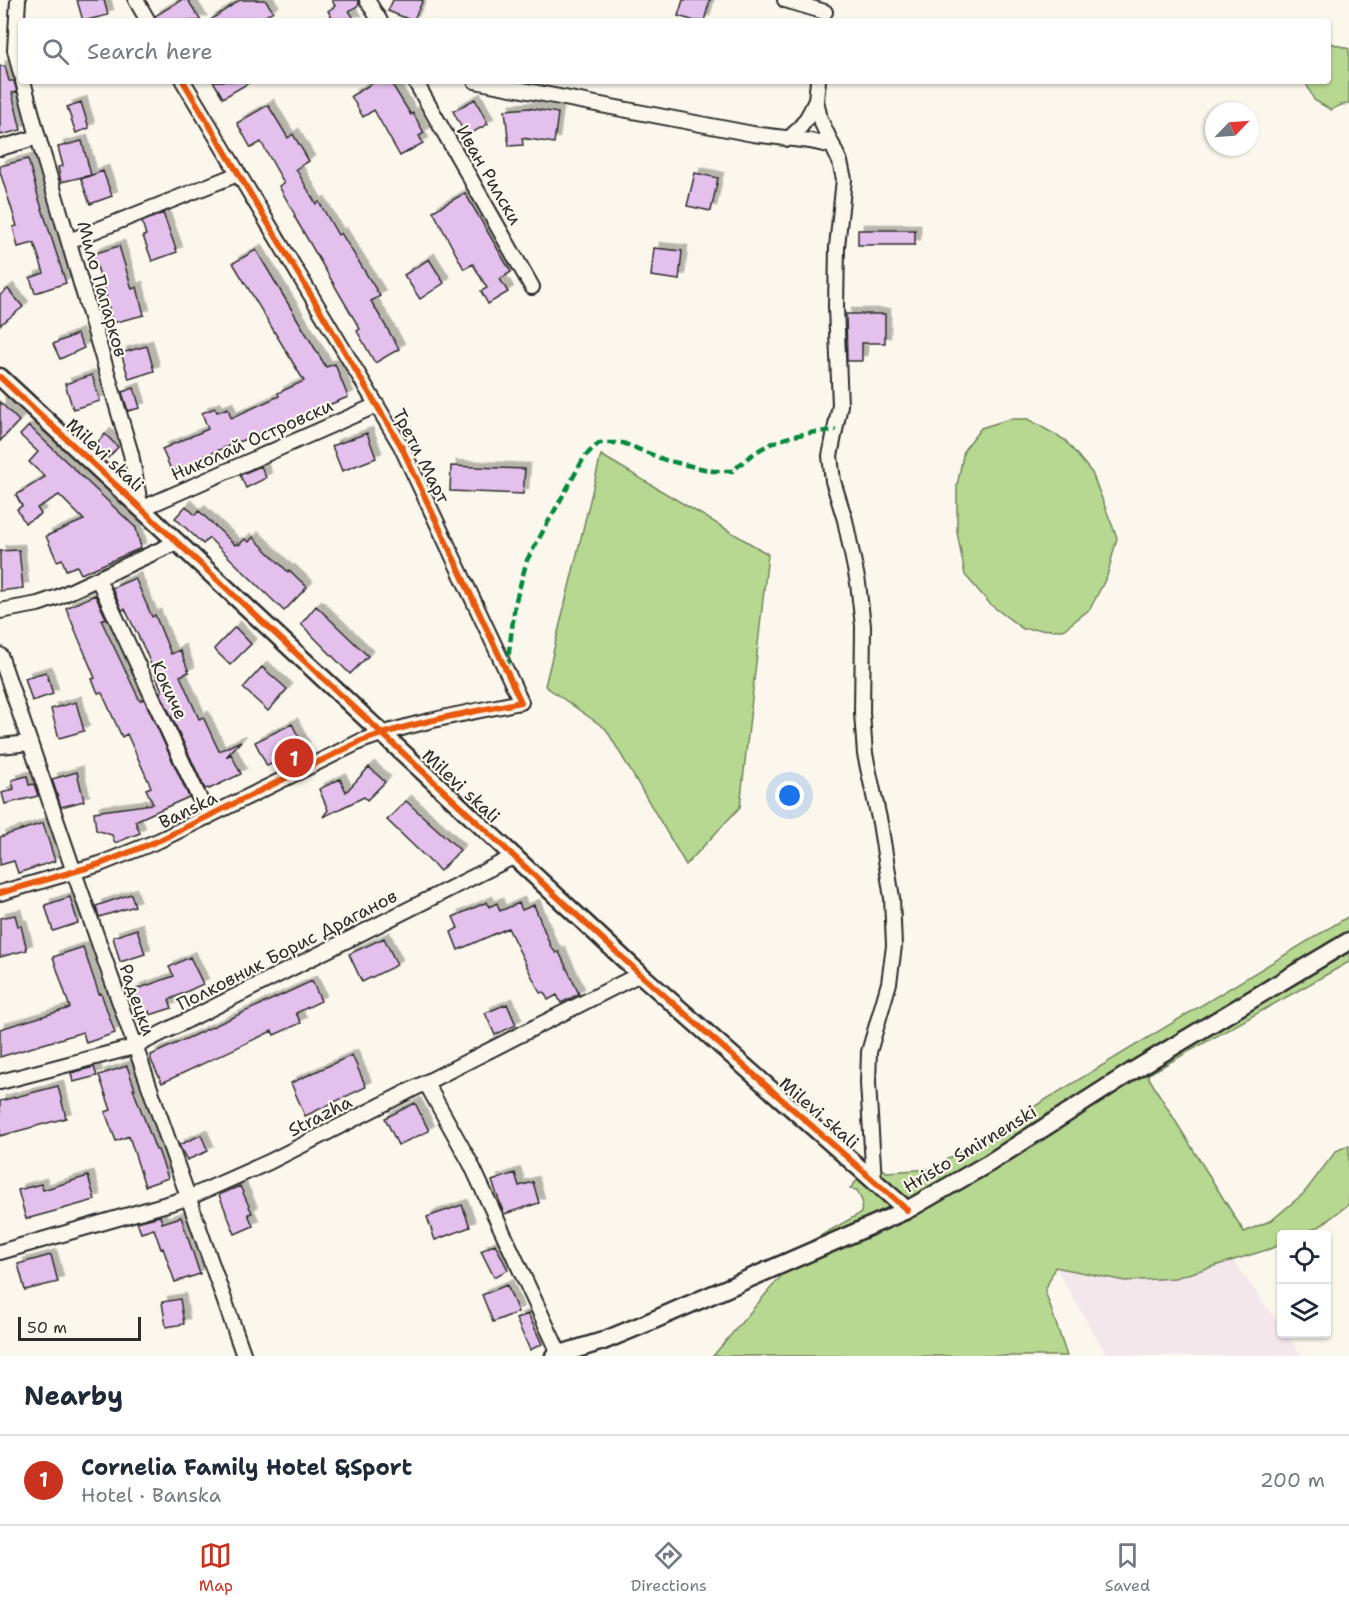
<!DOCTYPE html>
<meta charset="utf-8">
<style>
:root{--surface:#fff;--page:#f2f2f3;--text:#1f2937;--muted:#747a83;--line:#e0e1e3;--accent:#c8321e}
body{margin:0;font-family:"Shantell Sans",sans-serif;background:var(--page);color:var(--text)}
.controls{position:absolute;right:18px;bottom:18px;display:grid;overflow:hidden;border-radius:6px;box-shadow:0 2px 4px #0004}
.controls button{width:54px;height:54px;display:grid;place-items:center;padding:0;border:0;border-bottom:2px solid var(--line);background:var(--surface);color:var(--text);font:30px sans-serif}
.compass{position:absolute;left:1205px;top:102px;width:54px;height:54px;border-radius:50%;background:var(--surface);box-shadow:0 2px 4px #0004;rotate:65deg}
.scale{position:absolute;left:18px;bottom:15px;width:123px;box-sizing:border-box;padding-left:6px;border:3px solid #2b2b2b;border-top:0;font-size:16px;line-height:21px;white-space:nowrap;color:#2b2b2b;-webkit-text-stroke:4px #fbf7ec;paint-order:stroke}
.you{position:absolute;left:790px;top:796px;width:21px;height:21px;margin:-15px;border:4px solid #fff;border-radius:50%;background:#1a73e8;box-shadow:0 0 0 9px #1a73e833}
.badge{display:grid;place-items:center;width:39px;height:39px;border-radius:50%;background:var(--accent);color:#fff;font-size:20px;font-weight:700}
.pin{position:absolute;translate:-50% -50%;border:3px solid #fff;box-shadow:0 2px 6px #0006}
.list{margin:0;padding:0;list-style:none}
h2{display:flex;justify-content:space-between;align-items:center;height:78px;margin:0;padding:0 24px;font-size:26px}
h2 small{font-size:20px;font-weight:400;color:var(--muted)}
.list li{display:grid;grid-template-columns:39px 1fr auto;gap:18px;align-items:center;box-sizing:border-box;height:90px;padding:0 24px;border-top:2px solid var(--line)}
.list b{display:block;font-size:22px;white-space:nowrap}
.list p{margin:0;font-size:20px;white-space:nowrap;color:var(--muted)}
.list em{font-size:20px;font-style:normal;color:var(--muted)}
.icon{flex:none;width:33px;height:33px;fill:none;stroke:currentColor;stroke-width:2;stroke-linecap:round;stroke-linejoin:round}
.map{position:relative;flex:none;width:1349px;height:1356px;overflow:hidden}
.search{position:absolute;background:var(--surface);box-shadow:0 2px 4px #0004;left:18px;right:18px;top:18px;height:66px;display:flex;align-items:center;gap:15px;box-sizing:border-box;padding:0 21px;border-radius:6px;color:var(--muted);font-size:22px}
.sheet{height:168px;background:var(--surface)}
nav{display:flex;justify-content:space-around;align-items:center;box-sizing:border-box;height:84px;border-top:2px solid var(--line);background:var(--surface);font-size:16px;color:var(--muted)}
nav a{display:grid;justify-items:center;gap:3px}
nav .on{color:var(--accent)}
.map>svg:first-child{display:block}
</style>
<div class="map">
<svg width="1349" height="1356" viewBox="0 0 1349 1356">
<defs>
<filter id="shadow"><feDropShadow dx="5.5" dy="-5.5" stdDeviation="0" flood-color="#0004"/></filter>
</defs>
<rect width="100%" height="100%" fill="#fbf7ec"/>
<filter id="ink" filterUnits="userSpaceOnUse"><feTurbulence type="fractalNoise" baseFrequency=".0167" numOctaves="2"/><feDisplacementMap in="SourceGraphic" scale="12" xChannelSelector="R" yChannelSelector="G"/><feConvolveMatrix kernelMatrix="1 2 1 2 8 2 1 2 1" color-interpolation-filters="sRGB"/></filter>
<g filter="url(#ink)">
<!-- built -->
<path fill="#f4e7ec" d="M1233,1260L1281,1327L1282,1334H1286L1301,1354L1297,1356H1107L1055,1267L1125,1281L1175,1278Z"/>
<!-- green -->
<path fill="#b7d891" stroke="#71825e" stroke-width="1.5" d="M1328,42L1349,49V104L1341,105L1331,110L1314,100L1305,81H1328Z
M1010,419H1028L1065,440L1092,473L1117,538L1107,576L1090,609L1063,630L1023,629L991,605L965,575L957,532V486L964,450L981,428Z
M601,455L768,554L740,807L686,865L606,729L545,686Z
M1349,916V962L1147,1075L1244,1232L1272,1220L1304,1193L1336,1151L1349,1145V1204L1320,1226L1302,1234H1282L1281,1244L1273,1248L1175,1278L1125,1281L1055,1267L1045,1291L1067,1356H713L811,1241L861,1213L862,1201L857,1190L850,1189L871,1163L887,1172L931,1169Z"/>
<!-- building -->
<path fill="#e4c1ed" stroke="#2b2b2b" stroke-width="1.5" filter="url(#shadow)" d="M77,0H104L108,15L83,21Z
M181,0H188L201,21H157L155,16Z
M240,0H265L273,11L258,21H209Z
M332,0H358L359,5L349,11L356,21H334L328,11L335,6Z
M393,0H423L413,21L388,11Z
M683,0H710L704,21H695L678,16Z
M0,66H5L9,81H14L17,92L12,93L21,130L0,135Z
M213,81H252L223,98Z
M376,81H390L411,115L413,113L424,133L419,136L423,143L400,156L374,110L363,117L351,96Z
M475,99L488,124L466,136L453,111Z
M81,102L89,128L76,133L67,107Z
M268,105L288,138L293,134L309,161L296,169L316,204L319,202L338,235L341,233L380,296L371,301L399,349L375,363L357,331L360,329L294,216L295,215L279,186L284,183L261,142L251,148L237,123Z
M529,108L558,113L554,143L522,138L523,145L509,146L505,110Z
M82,141L91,175L61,182L58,167L63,166L58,147Z
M28,159L38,196L66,283L35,293L30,278L44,273L34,243L18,247L13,227L17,226L0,172V166Z
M103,171L112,196L90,204L81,179Z
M695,173L718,178L711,211L687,206Z
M465,193L511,272L500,279L508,292L488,304L481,291L487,288L473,264L464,269L433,211Z
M163,213L177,252L152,261L143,236L146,235L142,222Z
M858,230H915V245H858Z
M119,246L132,289L137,287L144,315L112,323L106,295L93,254Z
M654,248L682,251L679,280L651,276Z
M256,250L326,367L335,364L348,397L202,457L203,459L172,472L162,449L208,429L202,413L215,408L217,412L228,408L231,418L279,396L278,393L304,381L233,263Z
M429,259L444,283L420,299L404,275Z
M8,289L23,307L0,325V295Z
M846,314H885V343H862V361H847Z
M77,334L84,348L60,359L53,344Z
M147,346L154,371L129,379L121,353Z
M92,375L100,401L73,409L65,384Z
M134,388L140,408L128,411L122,392Z
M0,402L19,421L0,441Z
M29,426L136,528L141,548L81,574L77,566L66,570L62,559L57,561L46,536L84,520L59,495L37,508L41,514L25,523L17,509L22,506L16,495L45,477L29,462L38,452L20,435Z
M367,433L376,458L342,471L332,446Z
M105,434L118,447L108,458L95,445Z
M261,466L266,478L246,488L240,475Z
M451,466L525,469L523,494L450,491Z
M186,506L195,515L199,511L235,545L237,543L239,545L245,539L249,542L253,537L288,572L289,570L307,587L284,611L209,538L203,544L175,518Z
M19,550L23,588L0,591V551Z
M135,578L152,617L155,615L171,654L180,650L189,672L180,676L199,719L203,717L219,751L241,741L226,757L231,754L241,774L209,789L208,788L205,789L160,692L162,691L145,650L125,609L122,610L112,588Z
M95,595L106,618L101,620L140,701L144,699L189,797L135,821L140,833L115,843L112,835L96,830L94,812L153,804L146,789L151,787L127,734L122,737L102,693H98L92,679L95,678L66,608Z
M316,606L368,656L350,674L301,624Z
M235,627L251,644L230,665L214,649Z
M262,667L287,689L268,711L243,688Z
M46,672L53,694L32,701L25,678Z
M76,702L84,731L59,738L51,709Z
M292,724L304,748L267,766L255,742Z
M369,767L385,782L367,800L364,797L323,817L328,810L319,789L340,779L346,792Z
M77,772L84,801L61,807L52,779Z
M27,776L29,785L34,784L38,796L5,804L2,793L14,789L12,780Z
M406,801L460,850L440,871L387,820Z
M43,823L55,861L18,873L14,861L0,865V837Z
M131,894L135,906L99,917L96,906Z
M70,897L78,923L53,931L45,905Z
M487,902L489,907L497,903L500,911L519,903L522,910L534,905L551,947L556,953L559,952L579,994L561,1003L557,995L548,1000L544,992L540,993L508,928L458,950L451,932L458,928L453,917Z
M15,915L18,926H21L27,950L0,957V918Z
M137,929L145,954L120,962L113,937Z
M384,938L397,965L362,982L349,954Z
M83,947L99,994L101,993L115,1033L86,1043L83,1032L0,1057V1029L70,1008L53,957Z
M190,957L203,984L169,1000L172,1008L150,1015L149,1011L142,1014L134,990L174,976L169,967Z
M312,981L321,1001L296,1013L301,1023L274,1035L272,1031L162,1083L151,1060V1055Z
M507,1004L516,1025L495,1035L485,1013Z
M352,1055L366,1087L305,1116L291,1083Z
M127,1066L135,1089H133L156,1150H158L168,1178L145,1186L129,1136L116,1141L105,1112L111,1110L99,1075Z
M94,1067L97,1076L73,1082L71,1073Z
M58,1086L66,1118L0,1136V1101Z
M415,1103L429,1131L398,1145L385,1118Z
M201,1135L208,1151L187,1160L179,1145Z
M515,1173L519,1186L533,1182L539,1203L504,1214L492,1181Z
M88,1176L95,1200L26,1219L18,1190L41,1184L43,1190Z
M240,1186L252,1213L248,1214L253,1226L235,1234L219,1195Z
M462,1205L470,1227L435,1240L427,1217Z
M160,1216L162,1223L181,1217L200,1274L175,1282L163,1248L161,1249L154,1229L141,1233L137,1222Z
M495,1244L508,1270L494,1277L481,1251Z
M51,1255L58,1282L25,1290L18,1264Z
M507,1285L518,1312L493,1322L482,1295Z
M180,1299L184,1324L166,1327L162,1302Z
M528,1314L542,1344L530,1350L516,1319Z"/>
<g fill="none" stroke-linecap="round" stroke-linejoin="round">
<defs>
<path id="minor" d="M18,0L15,50L21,74
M136,0L148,21
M367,0L380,21
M785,0L825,12
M23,81L38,137L131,454L141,509L377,405
M415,81L532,287
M475,81L753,134L810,141L833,146
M818,81L816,100L820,119L840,162L844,179L837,247L836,307L840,405L830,456L833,481L845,520L858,583L863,626L862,713L865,754L880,823L892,898L894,946L889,983L869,1052L868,1083L874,1182
M788,139C802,128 809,116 816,100
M0,148L38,137
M69,241L238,174
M98,579L208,817
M0,611L38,604L58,597L177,542
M0,655L74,872L244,1356
M0,746L30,743
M0,893L100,864L160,840L361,741C413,722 467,713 521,702L401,446L183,81
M0,1082L134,1047L515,856
M426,1083L471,1164L560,1355
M0,1252L188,1198L269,1162L640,974"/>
<path id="tertiary" d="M0,377L640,974L907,1210
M554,1356L603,1341L649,1322L907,1210L989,1163L1131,1072L1349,941"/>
</defs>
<!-- minor casing -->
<use href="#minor" stroke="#2b2b2b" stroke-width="18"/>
<!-- tertiary casing -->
<use href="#tertiary" stroke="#2b2b2b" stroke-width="21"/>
<!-- minor -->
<use href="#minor" stroke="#fbf7ec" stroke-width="14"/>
<!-- tertiary -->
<use href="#tertiary" stroke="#fbf7ec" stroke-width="16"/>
<!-- quiet -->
<path stroke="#00873e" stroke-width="4.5" stroke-dasharray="9 4.5" stroke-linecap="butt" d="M507,668L515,604L527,560L585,456L599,443H623L665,460L713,471H733C766,439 792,434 836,430"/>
<defs>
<path id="cycleway" d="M0,377L640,974L907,1210
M0,893L100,864L160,840L361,741C413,722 467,713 521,702L401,446L183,81"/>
</defs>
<!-- cycleway casing -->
<use href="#cycleway" stroke="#fbf7ec" stroke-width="10"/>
<!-- cycleway -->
<use href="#cycleway" stroke="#e8590c" stroke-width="6"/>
</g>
</g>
<g text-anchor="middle" stroke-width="4.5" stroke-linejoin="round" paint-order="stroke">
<!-- street labels -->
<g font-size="18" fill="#2b2b2b" stroke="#fbf7ec">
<text transform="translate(489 175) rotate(60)" y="6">Иван Рилски</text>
<text transform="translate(102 289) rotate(74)" y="6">Мило Папарков</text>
<text transform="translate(252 440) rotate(-24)" y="6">Николай Островски</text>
<text transform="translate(105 455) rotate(43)" y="6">Milevi skali</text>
<text transform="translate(421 456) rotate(63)" y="6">Трети Март</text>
<text transform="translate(169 690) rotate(65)" y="6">Кокиче</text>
<text transform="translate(461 786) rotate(43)" y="6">Milevi skali</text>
<text transform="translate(188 810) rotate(-26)" y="6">Banska</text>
<text transform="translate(287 950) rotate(-27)" y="6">Полковник Борис Драганов</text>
<text transform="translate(137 1000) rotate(71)" y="6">Радецки</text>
<text transform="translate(819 1113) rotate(41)" y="6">Milevi skali</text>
<text transform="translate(320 1116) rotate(-27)" y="6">Strazha</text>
<text transform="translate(970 1149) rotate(-31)" y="6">Hristo Smirnenski</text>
</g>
</g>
</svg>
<div class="controls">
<button><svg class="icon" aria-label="locate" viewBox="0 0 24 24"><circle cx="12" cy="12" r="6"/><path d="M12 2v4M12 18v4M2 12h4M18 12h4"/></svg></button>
<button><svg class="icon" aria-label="layers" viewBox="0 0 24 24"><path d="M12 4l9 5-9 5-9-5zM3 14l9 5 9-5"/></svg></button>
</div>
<svg class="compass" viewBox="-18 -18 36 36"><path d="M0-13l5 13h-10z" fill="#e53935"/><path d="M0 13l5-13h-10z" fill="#747a83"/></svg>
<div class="scale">50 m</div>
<div class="you"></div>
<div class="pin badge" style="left:294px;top:758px">1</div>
<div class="search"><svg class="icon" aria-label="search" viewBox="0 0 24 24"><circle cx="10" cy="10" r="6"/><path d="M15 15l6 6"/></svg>Search here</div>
</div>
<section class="sheet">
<h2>Nearby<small></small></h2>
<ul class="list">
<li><span class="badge">1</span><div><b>Cornelia Family Hotel &amp;Sport</b><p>Hotel · Banska</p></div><em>200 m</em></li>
</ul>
</section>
<nav>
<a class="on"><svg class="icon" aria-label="map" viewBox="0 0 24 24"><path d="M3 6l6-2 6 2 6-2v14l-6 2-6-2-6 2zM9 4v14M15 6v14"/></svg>Map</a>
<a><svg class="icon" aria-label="directions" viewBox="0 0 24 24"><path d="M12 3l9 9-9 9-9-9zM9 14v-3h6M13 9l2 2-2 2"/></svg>Directions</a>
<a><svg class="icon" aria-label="saved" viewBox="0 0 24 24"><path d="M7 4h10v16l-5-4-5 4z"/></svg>Saved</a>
</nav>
